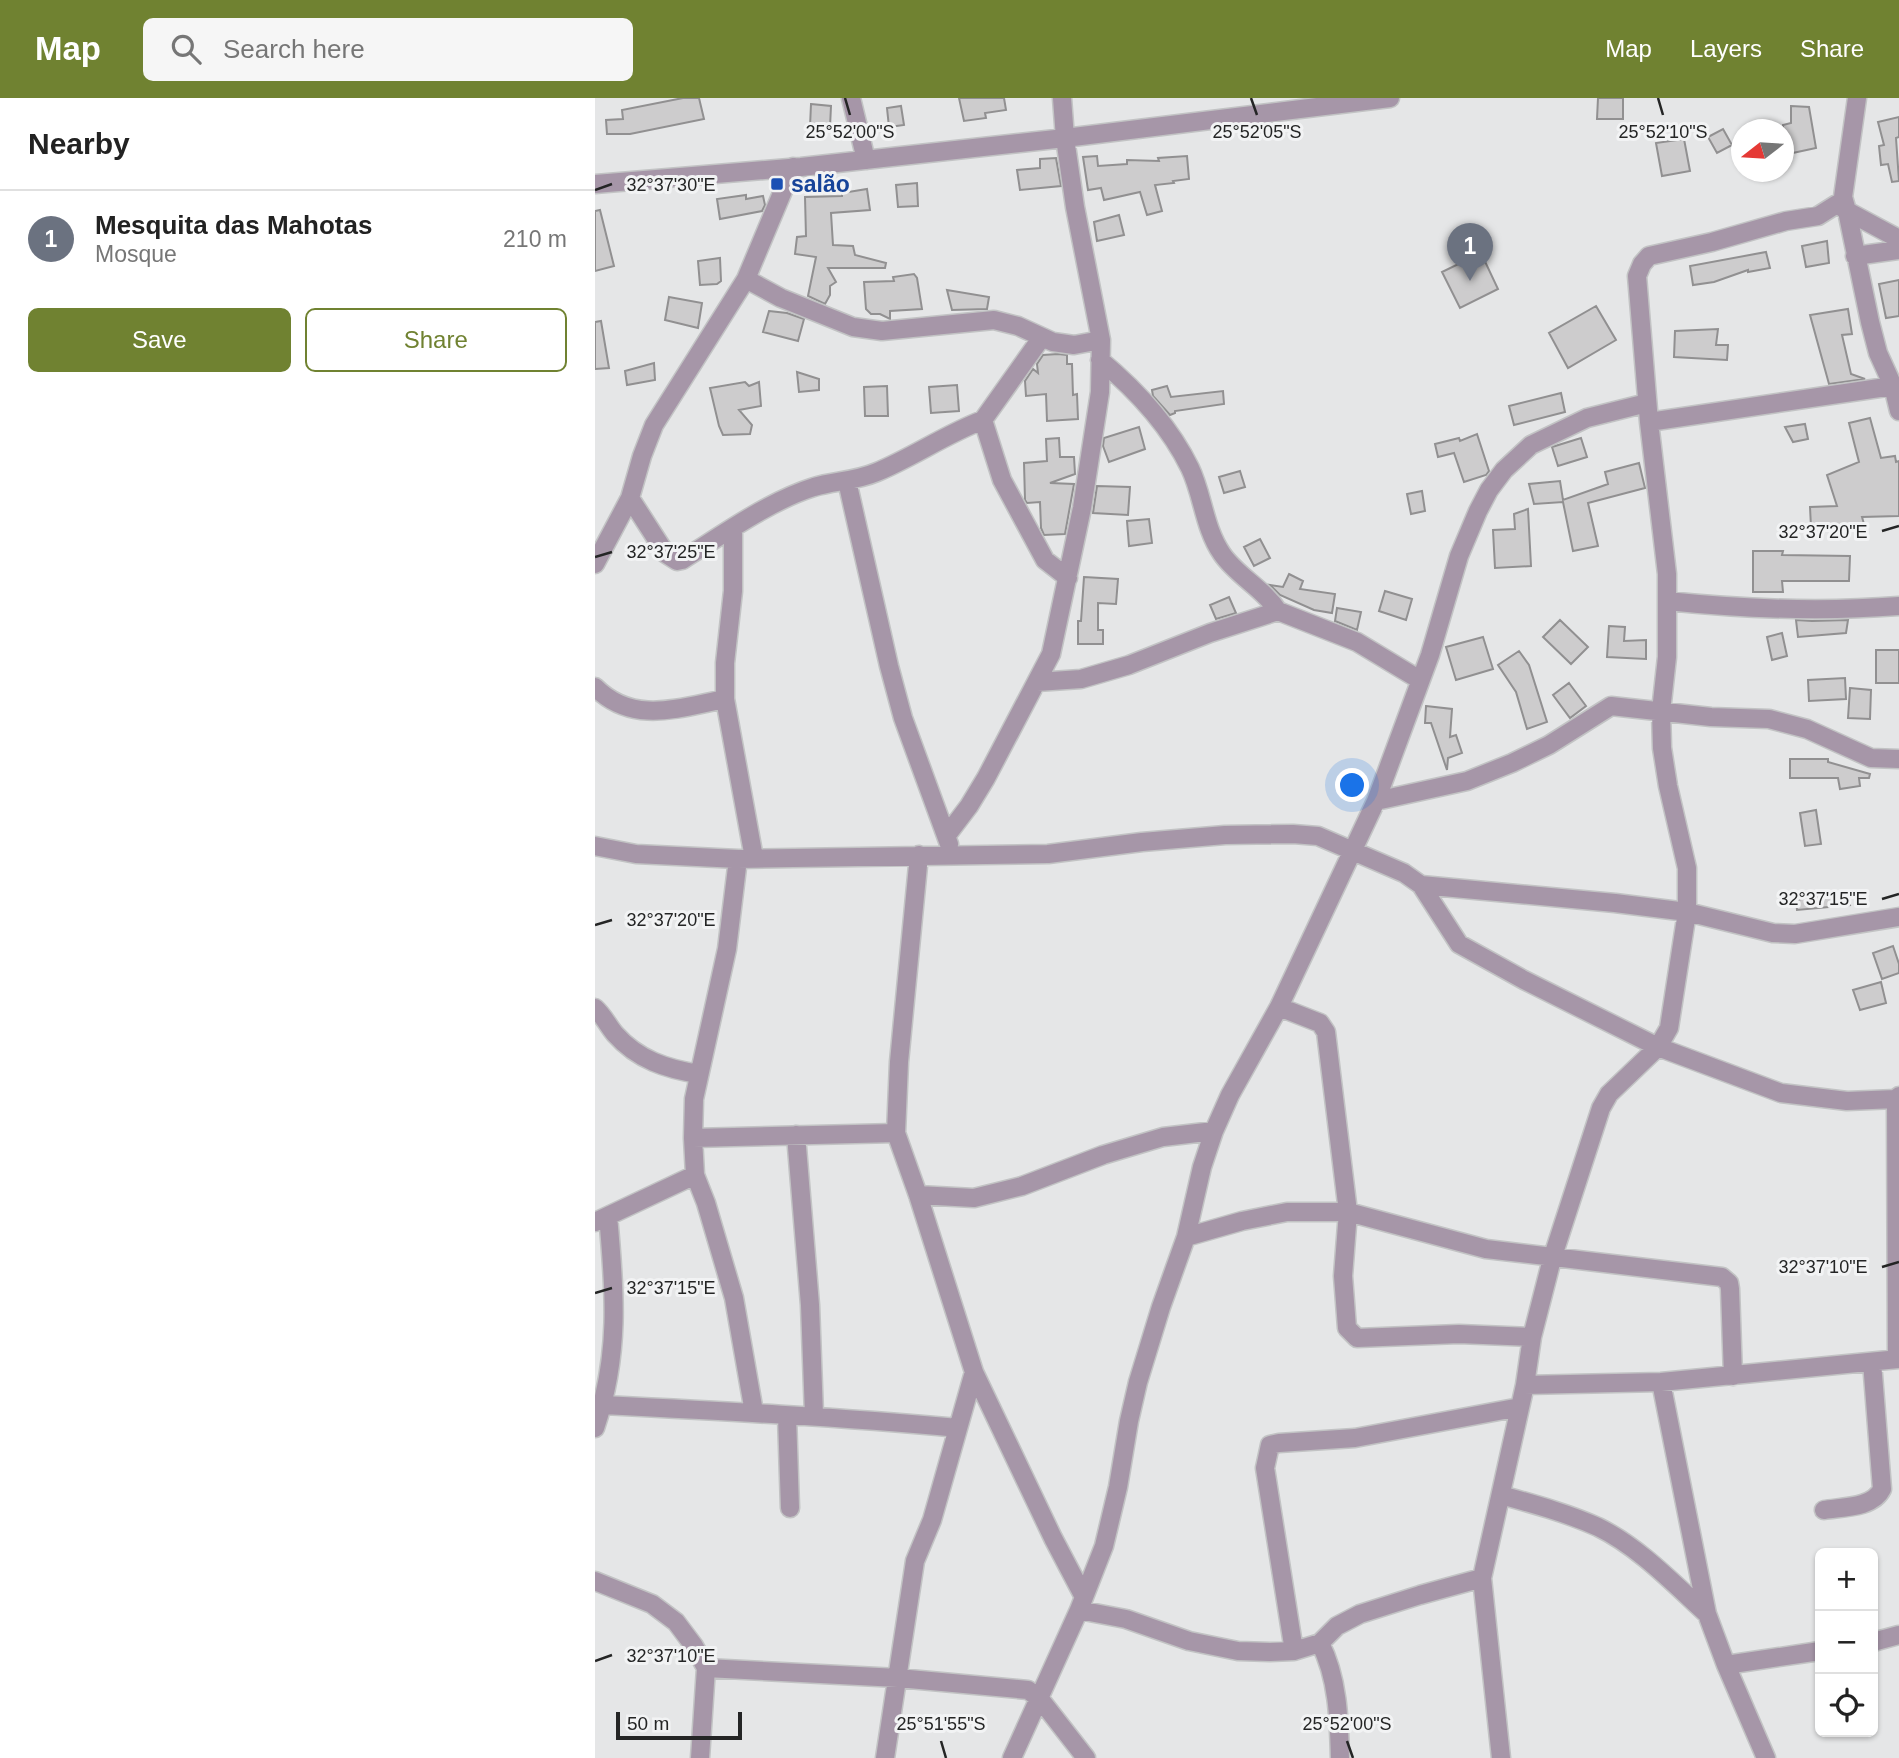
<!DOCTYPE html>
<meta charset="utf-8">
<style>
:root{--surface:#fff;--page:#f6f6f6;--text:#222;--muted:#767676;--line:#e0e0e0;--accent:#708231}
body{margin:0;font-family:Helvetica,sans-serif;background:var(--page);color:var(--text)}
.controls{position:absolute;right:21px;bottom:21px;display:grid;overflow:hidden;border-radius:10px;box-shadow:0 2px 5px #0004}
.controls button{width:63px;height:63px;display:grid;place-items:center;padding:0;border:0;border-bottom:2px solid var(--line);background:var(--surface);color:var(--text);font:35px sans-serif}
.compass{position:absolute;left:1136px;top:21px;width:63px;height:63px;border-radius:50%;background:var(--surface);box-shadow:0 2px 5px #0004;rotate:253deg}
.scale{position:absolute;left:21px;bottom:18px;width:126px;box-sizing:border-box;padding-left:7px;border:4px solid #242525;border-top:0;font-size:19px;line-height:24px;white-space:nowrap;color:#242525;-webkit-text-stroke:5px #f2f3f4;paint-order:stroke}
.you{position:absolute;left:758px;top:688px;width:24px;height:24px;margin:-18px;border:5px solid #fff;border-radius:50%;background:#1a73e8;box-shadow:0 0 0 10px #1a73e833}
.badge{display:grid;place-items:center;width:46px;height:46px;border-radius:50%;background:var(--accent);color:#fff;font-size:23px;font-weight:700}
.pin{position:absolute;translate:-50% -58px;filter:drop-shadow(0 2px 4px #0008)}
.pin::after{content:'';position:absolute;top:37px;width:24px;height:21px;background:inherit;clip-path:polygon(0 0,100% 0,50% 100%)}
.list{margin:0;padding:0;list-style:none}
h2{display:flex;justify-content:space-between;align-items:center;height:91px;margin:0;padding:0 28px;font-size:30px}
h2 small{font-size:23px;font-weight:400;color:var(--muted)}
.list li{display:grid;grid-template-columns:46px 1fr auto;gap:21px;align-items:center;box-sizing:border-box;height:98px;padding:0 28px;border-top:2px solid var(--line)}
.list b{display:block;font-size:26px;white-space:nowrap}
.list p{margin:0;font-size:23px;white-space:nowrap;color:var(--muted)}
.list em{font-size:23px;font-style:normal;color:var(--muted)}
.actions{display:flex;gap:14px;padding:21px 28px}
.actions a{flex:1;padding:16px 0;border:2px solid var(--accent);border-radius:10px;text-align:center;font-size:24px;color:var(--accent)}
.actions .main{background:var(--accent);color:#fff}
.icon{flex:none;width:38px;height:38px;fill:none;stroke:currentColor;stroke-width:2;stroke-linecap:round;stroke-linejoin:round}
.map{position:relative;flex:none;width:1304px;height:1660px;overflow:hidden}
header{display:flex;align-items:center;gap:42px;box-sizing:border-box;height:98px;padding:0 35px;background:var(--accent);color:#fff}
header strong{font-size:33px}
nav{display:flex;gap:38px;margin-inline-start:auto;font-size:24px}
.search{width:490px;height:63px;background:var(--page);display:flex;align-items:center;gap:18px;box-sizing:border-box;padding:0 24px;border-radius:10px;color:var(--muted);font-size:26px}
main{display:flex}
aside{flex:1;background:var(--surface)}
.map>svg:first-child{display:block}
</style>
<header>
<strong>Map</strong>
<div class="search"><svg class="icon" aria-label="search" viewBox="0 0 24 24"><circle cx="10" cy="10" r="6"/><path d="M15 15l6 6"/></svg>Search here</div>
<nav><a>Map</a><a>Layers</a><a>Share</a></nav>
</header>
<main>
<aside>
<h2>Nearby<small></small></h2>
<ul class="list">
<li><span class="badge" style="background:#6b7280">1</span><div><b>Mesquita das Mahotas</b><p>Mosque</p></div><em>210 m</em></li>
</ul>
<div class="actions"><a class="main">Save</a><a>Share</a></div>
</aside>
<div class="map">
<svg width="1304" height="1660" viewBox="0 0 1304 1660">
<rect width="100%" height="100%" fill="#e5e6e7"/>
<!-- building -->
<path fill="#cdcccd" stroke="#919091" stroke-width="2" d="M88,0H104L109,21L35,36H12L11,22L28,21L27,12Z
M364,0H409L411,12L390,15L391,20L369,23Z
M1003,0H1028V21H1002Z
M216,6L236,8L235,29H215Z
M306,8L309,27L294,29L292,10Z
M1196,8L1214,9L1221,50L1193,56L1191,47L1188,48V27L1196,25Z
M1304,19V39L1301,40L1304,83L1297,84L1293,66L1286,67L1284,48L1289,47L1283,24Z
M1128,31L1137,47L1122,55L1113,39Z
M1089,41L1095,73L1067,78L1061,45Z
M502,58L503,68L532,66V62L564,63L563,60L592,58L594,81L578,83L579,85L560,87L567,113L552,117L545,94L509,102L506,90L493,92L488,59Z
M461,60L466,88L425,92L422,72L445,70V61Z
M322,85L323,108L303,109L301,87Z
M272,91L275,112L236,115L238,147L258,148L260,157L291,165L290,170H233L241,184L235,188V197L230,206L213,198L221,159L200,156L202,139L211,138L210,99L247,98V95Z
M151,97V101L168,98L170,107L167,113L125,121L122,101Z
M5,112L19,168L0,173V113Z
M524,117L529,137L502,143L499,124Z
M1232,143L1234,165L1211,169L1207,148Z
M1171,154L1175,170L1153,174V172L1119,184L1098,187L1095,168Z
M886,155L903,191L865,210L847,174Z
M125,160L126,183L122,186L105,187L103,163Z
M319,176L322,180L327,211L295,213V221L285,216H276L271,211L269,184L299,183L298,179Z
M1304,182V218L1291,220L1284,186Z
M352,192L394,199L392,211L357,212Z
M74,199L107,205L103,230L70,222Z
M1001,208L1021,242L973,270L954,235Z
M1253,211L1257,236L1247,237L1256,276L1270,281L1234,286L1215,217Z
M174,213L192,215L209,221L203,243L168,234Z
M6,223L14,270L0,271V224Z
M1123,231L1121,247H1133L1132,262L1079,259L1080,233Z
M463,256L472,257V266H477L478,297L482,296L483,321L452,323L451,296L431,298L430,283L438,271L443,275L442,266L448,257Z
M59,265L60,282L32,287L30,273Z
M202,274L224,281V292L204,294Z
M150,284L154,288L164,284L166,308L144,312L157,327L155,336L128,337L124,328L115,290Z
M362,287L364,313L336,315L334,289Z
M292,288L293,318H270L269,289Z
M572,288L576,299L628,293L629,306L580,313V315L575,317L558,298L557,292Z
M966,295L970,314L919,327L914,308Z
M1275,320L1286,360L1300,358L1301,364L1304,363V418L1267,419L1269,426L1216,429L1215,409L1242,408L1232,377L1264,364L1254,325Z
M1210,326L1213,341L1198,344L1190,329Z
M544,329L550,351L514,364L508,348L509,340Z
M882,336L894,373L891,377L869,384L859,355L843,359L840,346L864,340L865,343Z
M464,340L465,359H479L480,376L455,385L479,386L470,436L449,437L446,430L445,404L432,405L430,402L429,365L452,363L451,341Z
M986,340L992,359L963,368L957,349Z
M1044,365L1050,390L993,405L1003,448L978,453L968,404L939,406L934,386L965,383L968,402L1013,386L1010,374Z
M645,373L650,389L629,395L624,379Z
M502,388L535,389L533,417L498,415Z
M827,393L830,413L816,416L812,396Z
M933,411L936,468L900,470L898,432L920,431L919,416Z
M554,421L557,445L534,448L532,423Z
M665,441L675,460L659,468L649,449Z
M1158,453H1188L1187,457L1255,458L1254,483H1187L1188,494H1158Z
M694,476L708,483L705,491L740,496L737,515L719,512L685,497L675,487L688,489Z
M489,479L523,481L521,506L503,505V532H508V546H483V523H486Z
M790,493L817,501L811,522L784,513Z
M634,499L641,515L621,521L615,507Z
M742,510L766,514L762,532L740,523Z
M965,522L993,549L976,566L948,539Z
M1201,522L1217,523L1253,522L1251,535L1203,539Z
M1014,528L1030,529L1029,543L1051,542V561L1012,559Z
M1187,535L1192,558L1177,562L1172,539Z
M888,539L898,571L861,582L851,549Z
M1281,552H1304V585H1281Z
M924,553L934,567L952,624L932,631L921,594L903,567Z
M1250,580L1251,601L1214,603L1213,582Z
M974,585L991,608L975,620L958,597Z
M1255,590L1276,592L1275,621L1253,620Z
M831,608L857,611L855,639L861,637L867,655L853,660L852,672L836,625H830Z
M1195,661H1233V664L1275,676L1274,680H1264L1265,688L1245,691L1243,680H1195Z
M1221,712L1226,746L1210,748L1205,715Z
M1252,793L1255,807L1202,812L1201,802Z
M1298,848L1304,866V875L1287,881L1278,855Z
M1286,884L1291,905L1265,912L1258,892Z"/>
<g fill="none" stroke-linecap="round" stroke-linejoin="round">
<defs>
<path id="minor" d="M256,0L271,62
M0,86L206,69L470,40L795,0
M1252,113L1275,224L1283,255L1298,288L1304,313
M1252,113L1304,141
M1260,158L1304,152
M151,181L186,200L258,229L287,233L399,222L423,228L458,244L479,247L506,242
M505,262C540,291 575,329 595,370C608,397 609,430 627,456C642,478 669,491 683,513
M388,322L447,239
M1054,324L1298,288
M252,383L294,568L308,620L354,746
M35,400L71,456L82,463L87,462C127,437 174,403 219,389C240,383 261,383 282,374C318,359 351,336 388,322L407,382L450,462L473,480
M138,430V493L130,565V601L159,760
M0,466L35,400L47,358L59,327L151,181L198,69
M1072,503C1149,511 1227,514 1304,508
M442,584L486,581L534,567L615,535L683,513L762,544L825,582
M0,589C38,627 83,610 130,601
M781,703L872,683L917,665L954,647L1016,608L1116,619L1174,621L1212,631L1276,660L1304,661
M352,737L374,708L391,680L456,556L487,410L505,294L506,242L480,109L470,40L467,0
M0,748L41,756L143,761L453,756L547,744L630,737L698,736L723,738L809,775L826,787L864,846L929,882L1063,949L1186,995L1252,1003L1301,1001L1304,998
M143,761L132,851L99,1001L98,1040L100,1077L111,1105L139,1200L159,1314
M826,787L1020,805L1092,814L1178,835L1200,836L1304,819
M684,909L725,925L731,934L753,1114L748,1178L752,1230L762,1240L864,1236L937,1239
M0,910C9,918 13,928 20,936C43,962 72,971 104,976
M1301,1001L1302,1261
M301,1035L323,1097L379,1274L458,1440L489,1499
M201,1037L215,1207L219,1317
M98,1040L301,1035L304,964L324,757
M323,1097L379,1100L427,1088L508,1057L568,1039L619,1033
M0,1124L100,1077
M591,1139L647,1123L692,1114H753L891,1151L1127,1179L1134,1185L1135,1191L1138,1278
M1066,1284L1112,1516L1131,1567L1171,1660
M930,1287L1066,1284L1304,1261
M8,1307C127,1313 245,1319 363,1330
M192,1318L195,1410
M0,1330C25,1257 20,1193 13,1118
M906,1397C938,1406 972,1415 1003,1429C1044,1449 1079,1486 1112,1516
M1229,1412C1248,1409 1278,1410 1287,1391L1277,1264
M0,1483L57,1506L81,1524L99,1548L111,1570L105,1660
M484,1512L531,1521L594,1543L643,1553L675,1554L699,1553L725,1545L742,1528L765,1516L825,1497L887,1480
M1278,1544L1304,1537
M725,1545C743,1580 744,1621 745,1660
M699,1553L670,1370L675,1347L684,1345L760,1340L925,1309
M1131,1567L1225,1553
M111,1570L303,1580L433,1592L445,1601L491,1660
M290,1660L320,1463L337,1422L379,1274
M417,1660L484,1512L509,1448L523,1389L534,1323L543,1284L566,1209L591,1139L607,1069L619,1033L635,997L684,909L781,703L835,557L864,458L883,413L894,392L909,372L936,347L992,320L1052,305
M906,1660L887,1480L930,1287L937,1239L957,1161L1006,1010L1014,996L1063,949L1074,930L1092,814V770L1073,688L1067,650L1066,613L1072,559V476L1054,324L1042,178L1047,166L1054,158L1117,144L1191,123L1223,118L1242,106L1252,113L1248,99L1262,0"/>
</defs>
<!-- minor casing -->
<use href="#minor" stroke="#c2c3c4" stroke-width="21"/>
<!-- minor -->
<use href="#minor" stroke="#a696a8" stroke-width="18"/>
</g>
<!-- ticks -->
<path fill="none" stroke="#242525" stroke-width="2.5" d="M250,0L255,17M656,0L662,17M1063,0L1068,17M0,92L17,86M1287,433L1304,428M0,459L17,454M1287,801L1304,796M0,827L17,822M1287,1169L1304,1164M0,1195L17,1190M0,1563L17,1557M346,1643L351,1660M752,1643L758,1660"/>
<!-- markers -->
<rect fill="#1a4fb4" stroke="#f2f3f4" stroke-width="2.5" x="175" y="79" width="14" height="14" rx="3.5"/>
<g text-anchor="middle" stroke-width="6" stroke-linejoin="round" paint-order="stroke">
<!-- transit labels -->
<g font-size="23" font-weight="bold" fill="#164399" stroke="#f2f3f4" text-anchor="start">
<text x="196" y="94">salão</text>
</g>
</g>
<g font-size="18" text-anchor="middle" fill="#242525" stroke="#f2f3f4" stroke-width="6" stroke-linejoin="round" paint-order="stroke">
<text x="255" y="40">25°52'00"S</text>
<text x="662" y="40">25°52'05"S</text>
<text x="1068" y="40">25°52'10"S</text>
<text x="76" y="93">32°37'30"E</text>
<text x="1228" y="440">32°37'20"E</text>
<text x="76" y="460">32°37'25"E</text>
<text x="1228" y="807">32°37'15"E</text>
<text x="76" y="828">32°37'20"E</text>
<text x="1228" y="1175">32°37'10"E</text>
<text x="76" y="1196">32°37'15"E</text>
<text x="76" y="1564">32°37'10"E</text>
<text x="346" y="1632">25°51'55"S</text>
<text x="752" y="1632">25°52'00"S</text>
</g>
</svg>
<div class="controls">
<button>+</button>
<button>−</button>
<button><svg class="icon" aria-label="locate" viewBox="0 0 24 24"><circle cx="12" cy="12" r="6"/><path d="M12 2v4M12 18v4M2 12h4M18 12h4"/></svg></button>
</div>
<svg class="compass" viewBox="-18 -18 36 36"><path d="M0-13l5 13h-10z" fill="#e53935"/><path d="M0 13l5-13h-10z" fill="#767676"/></svg>
<div class="scale">50 m</div>
<div class="you"></div>
<div class="pin badge" style="left:875px;top:183px;background:#6b7280">1</div>
</div>
</main>
